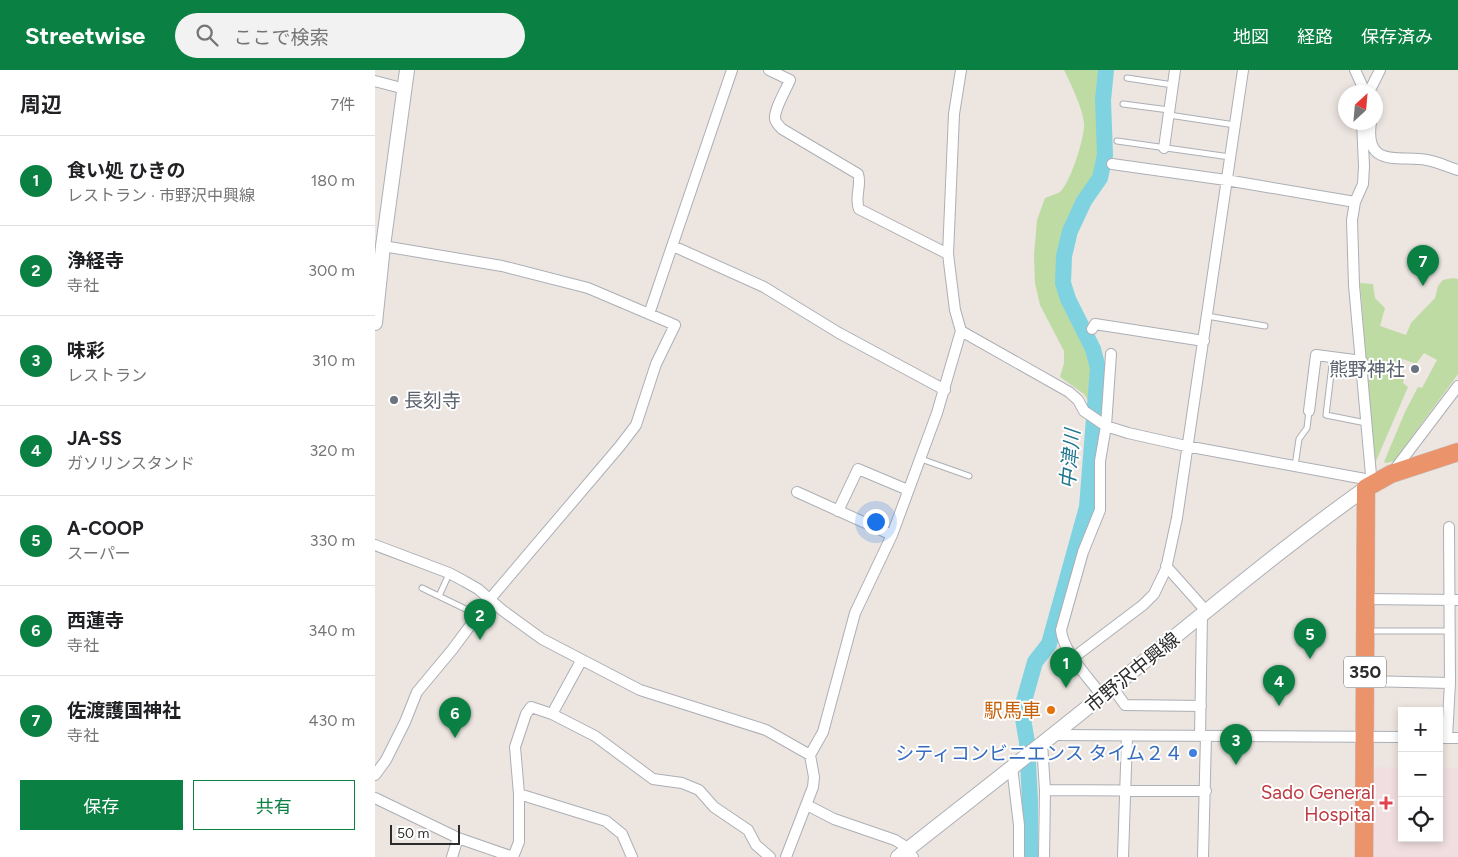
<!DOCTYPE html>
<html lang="ja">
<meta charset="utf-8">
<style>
:root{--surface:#fff;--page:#f2f2f2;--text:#202124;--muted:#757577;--line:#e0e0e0;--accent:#0b8043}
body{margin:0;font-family:Figtree,"Noto Sans JP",sans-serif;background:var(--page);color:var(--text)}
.controls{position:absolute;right:15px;bottom:15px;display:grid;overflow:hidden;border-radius:0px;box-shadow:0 2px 8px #0003}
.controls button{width:45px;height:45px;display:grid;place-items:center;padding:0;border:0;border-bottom:1px solid var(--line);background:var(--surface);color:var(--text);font:25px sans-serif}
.compass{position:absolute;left:963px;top:15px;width:45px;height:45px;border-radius:50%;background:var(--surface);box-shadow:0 2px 8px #0003;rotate:26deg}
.scale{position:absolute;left:15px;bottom:12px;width:70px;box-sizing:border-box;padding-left:5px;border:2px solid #2c2c2c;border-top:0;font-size:14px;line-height:18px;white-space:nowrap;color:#2c2c2c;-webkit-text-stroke:4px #fff;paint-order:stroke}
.you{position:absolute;left:500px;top:451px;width:18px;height:18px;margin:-12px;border:4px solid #fff;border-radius:50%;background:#1a73e8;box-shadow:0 0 0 8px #1a73e833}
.badge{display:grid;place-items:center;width:32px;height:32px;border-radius:50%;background:var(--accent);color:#fff;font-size:16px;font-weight:700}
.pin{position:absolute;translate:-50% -41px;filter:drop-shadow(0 1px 2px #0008)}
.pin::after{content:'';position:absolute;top:26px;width:18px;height:15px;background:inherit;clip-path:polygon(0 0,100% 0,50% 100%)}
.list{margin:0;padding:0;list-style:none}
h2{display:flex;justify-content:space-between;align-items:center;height:65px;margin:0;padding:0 20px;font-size:21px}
h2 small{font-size:16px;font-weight:400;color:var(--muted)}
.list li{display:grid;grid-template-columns:32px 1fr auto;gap:15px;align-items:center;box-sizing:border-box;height:90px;padding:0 20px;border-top:1px solid var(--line)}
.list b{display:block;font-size:19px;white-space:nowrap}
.list p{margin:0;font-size:16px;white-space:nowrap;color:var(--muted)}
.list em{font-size:16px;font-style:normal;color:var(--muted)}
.actions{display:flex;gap:10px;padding:15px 20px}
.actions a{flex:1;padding:11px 0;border:1px solid var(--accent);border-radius:0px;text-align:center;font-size:18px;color:var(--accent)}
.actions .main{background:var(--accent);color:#fff}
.icon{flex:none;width:28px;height:28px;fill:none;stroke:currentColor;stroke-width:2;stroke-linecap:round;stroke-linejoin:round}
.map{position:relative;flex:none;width:1083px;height:787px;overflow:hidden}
header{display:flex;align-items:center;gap:30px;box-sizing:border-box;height:70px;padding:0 25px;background:var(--accent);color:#fff}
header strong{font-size:24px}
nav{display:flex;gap:28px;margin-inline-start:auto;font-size:18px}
.search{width:350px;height:45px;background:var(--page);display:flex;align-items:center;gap:12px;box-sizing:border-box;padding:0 18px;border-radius:28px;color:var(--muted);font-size:19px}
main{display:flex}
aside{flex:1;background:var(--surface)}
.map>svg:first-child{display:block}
</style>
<header>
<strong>Streetwise</strong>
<div class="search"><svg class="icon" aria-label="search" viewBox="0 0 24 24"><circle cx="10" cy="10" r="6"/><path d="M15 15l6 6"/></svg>ここで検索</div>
<nav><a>地図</a><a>経路</a><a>保存済み</a></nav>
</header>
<main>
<aside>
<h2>周辺<small>7件</small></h2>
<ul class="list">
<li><span class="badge">1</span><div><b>食い処 ひきの</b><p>レストラン · 市野沢中興線</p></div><em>180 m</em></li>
<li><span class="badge">2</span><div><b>浄経寺</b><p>寺社</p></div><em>300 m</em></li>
<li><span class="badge">3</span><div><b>味彩</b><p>レストラン</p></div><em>310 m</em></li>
<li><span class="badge">4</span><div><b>JA-SS</b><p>ガソリンスタンド</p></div><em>320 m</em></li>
<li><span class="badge">5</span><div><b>A-COOP</b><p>スーパー</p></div><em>330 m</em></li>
<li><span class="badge">6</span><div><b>西蓮寺</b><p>寺社</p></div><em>340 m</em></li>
<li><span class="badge">7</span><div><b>佐渡護国神社</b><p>寺社</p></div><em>430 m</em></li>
</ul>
<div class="actions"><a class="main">保存</a><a>共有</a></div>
</aside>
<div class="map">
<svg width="1083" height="787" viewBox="0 0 1083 787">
<rect width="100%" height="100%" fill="#ece5e0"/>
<!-- medical -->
<path fill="#f1dee1" d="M995,697L1027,698V768H1064V698H1083V787H996Z"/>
<!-- green -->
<path fill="#bddba3" d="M689,0H728L724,11L723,42L726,84L722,102L707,123L691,155L683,189L685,225L715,283L720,299L716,335L709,324L685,307L689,293V281L665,235L660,213L659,185L662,150L670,128C675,126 681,124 685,122C695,114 710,67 709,54C709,41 695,12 689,0Z
M1078,208L1083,209V304L1019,391L1012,393L1009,392L1030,342L1043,317L1047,318L1062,290L1049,283L1041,294L1028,289L1021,304L1029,308L1028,313L1033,317L1001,391L999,385L985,213L998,214L1000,228L1010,238L1005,256L1031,265L1036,253L1060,228L1063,216L1068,210Z"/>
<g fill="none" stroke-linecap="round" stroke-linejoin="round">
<!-- river -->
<path stroke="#7fd3e1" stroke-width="16" d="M655,787V731L652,672L648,649L649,631L660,592L674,574L712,437L723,298L718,279L693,229L688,213L689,186L695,161L709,131L725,108L730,85L728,30L731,0"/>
<defs>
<path id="lane" d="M752,8L798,15
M748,34L794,40
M794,45L860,55
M742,71L855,87
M832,246L890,256
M958,287L951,345L991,353
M546,389L594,406
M920,396L924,369L932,358L934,341
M47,518L103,545
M64,526L74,504
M993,561H1074"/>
<path id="street" d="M394,0L415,10C411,20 399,39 400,49C401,53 404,56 407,59L483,104C487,116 479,127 484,139L573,184
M980,0L990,22
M0,11L30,19
M994,22L1005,0
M987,52L989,96L988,114L980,132L977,150L979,215L996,405L991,418
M996,52C989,99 1024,85 1052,90C1063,92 1073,97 1083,100
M789,78L800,0
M737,94L851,110L980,132
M298,176L389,217L464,263L570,320
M274,244L357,0
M717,259L720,254L829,271
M586,261L694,322L703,330L709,341L731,356L753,363L811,376L990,409L991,418
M934,341L941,285L987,291
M1017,403L1083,316
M422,422L517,465
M463,441L483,399L533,420
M0,475L74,503L89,511L103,519L127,540L167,569L265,620L391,660L435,685
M791,496L831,541
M990,529L1083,530
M698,588L768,535L779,524L791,499L802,448L868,0
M989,611L1075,613
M738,618L750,635L826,636
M727,626C714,608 688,582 686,560L708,482L725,440V391L731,356L736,284
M177,644L220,666L278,709L307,713L324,720L339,737L373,760L381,775L395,787
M678,665L1027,667
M825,666L827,544
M1064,668H1083
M1072,668L1075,613L1074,457
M667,673L670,720L669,787
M637,697L644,755V787
M0,705L11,690L30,652L42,622L77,580L115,529L245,376L261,355L281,294L300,255L213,218L127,196L8,176
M670,720L831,721
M144,724L231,751L247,764L257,787
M0,728L83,768L138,787
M432,735L459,749L520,770L528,775L538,787
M77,787L83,768
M138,787L144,772V724L140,677L151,644L156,637L177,644L206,591
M411,787L438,717L439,707L435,685L448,662L480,543L517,465L562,343L586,261L580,240L573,184L579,44L586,0
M748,787L752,667
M828,787L831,666"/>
<path id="secondary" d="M0,253L8,176L32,0
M523,787C595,730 668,674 739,616C822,549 904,480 991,418"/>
<path id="highway" d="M989,787L991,418L1016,404L1083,382"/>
</defs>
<!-- lane casing -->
<use href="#lane" stroke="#acafb6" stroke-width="7"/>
<!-- street casing -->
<use href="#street" stroke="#acafb6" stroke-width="12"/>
<!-- secondary casing -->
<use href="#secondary" stroke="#acafb6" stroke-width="16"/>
<!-- highway casing -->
<use href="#highway" stroke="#c4c4c4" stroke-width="19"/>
<!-- lane -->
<use href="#lane" stroke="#fff" stroke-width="5"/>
<!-- street -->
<use href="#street" stroke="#fff" stroke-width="10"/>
<!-- secondary -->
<use href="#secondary" stroke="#fff" stroke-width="14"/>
<!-- highway -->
<use href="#highway" stroke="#eb936b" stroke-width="18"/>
</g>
<!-- markers -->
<g fill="#6b7280" stroke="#fff" stroke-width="2">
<circle cx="1040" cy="299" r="5"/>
<circle cx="19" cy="330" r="5"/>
</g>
<circle fill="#e8710a" stroke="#fff" stroke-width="2" cx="676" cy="640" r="5"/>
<circle fill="#3f7fe0" stroke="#fff" stroke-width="2" cx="818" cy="683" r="5"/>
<path fill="#e0444e" stroke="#fff" stroke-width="2" d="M1008.5 725.5h5v5h5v5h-5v5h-5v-5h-5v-5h5z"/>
<g text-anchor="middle" stroke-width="4" stroke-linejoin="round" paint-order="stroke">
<!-- shield labels -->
<rect fill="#fff" stroke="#6b6b6b" stroke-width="1" x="969" y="586.5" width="42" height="31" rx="4"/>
<g font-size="18" font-weight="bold" fill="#2c2c2c">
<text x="990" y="608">350</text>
</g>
<!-- worship labels -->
<g font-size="19" fill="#5b616d" stroke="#fff" text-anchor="end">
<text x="1030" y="306">熊野神社</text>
<text x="29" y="337" text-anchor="start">長刻寺</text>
</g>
<!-- street labels -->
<g font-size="19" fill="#2c2c2c" stroke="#fff">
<text transform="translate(757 602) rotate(-39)" y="7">市野沢中興線</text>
</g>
<!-- food labels -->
<g font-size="19" fill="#c56008" stroke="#fff" text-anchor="end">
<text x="666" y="647">駅馬車</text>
</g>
<!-- shop labels -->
<g font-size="19" fill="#366cbe" stroke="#fff" text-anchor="end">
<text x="808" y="690">シティコンビニエンス タイム２４</text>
</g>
<!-- health labels -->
<g font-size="19" fill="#be3a42" stroke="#fff" text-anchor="end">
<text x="1000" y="729">Sado General<tspan x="1000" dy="22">Hospital</tspan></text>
</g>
<!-- water labels -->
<g font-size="20" font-style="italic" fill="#1e758e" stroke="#fff">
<text transform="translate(695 389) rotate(-85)" y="7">中津川</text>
</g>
</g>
</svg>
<div class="controls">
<button>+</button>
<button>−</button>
<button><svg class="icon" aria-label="locate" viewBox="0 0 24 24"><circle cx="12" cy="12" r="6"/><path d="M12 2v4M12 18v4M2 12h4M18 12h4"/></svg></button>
</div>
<svg class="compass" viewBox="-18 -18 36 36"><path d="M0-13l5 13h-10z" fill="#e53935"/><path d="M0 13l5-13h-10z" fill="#757577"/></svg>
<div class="scale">50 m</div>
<div class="you"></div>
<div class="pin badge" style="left:691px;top:618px">1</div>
<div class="pin badge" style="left:105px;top:570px">2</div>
<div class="pin badge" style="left:861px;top:695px">3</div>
<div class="pin badge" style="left:904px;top:636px">4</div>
<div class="pin badge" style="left:935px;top:589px">5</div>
<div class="pin badge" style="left:80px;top:668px">6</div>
<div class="pin badge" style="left:1048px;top:216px">7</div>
</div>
</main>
